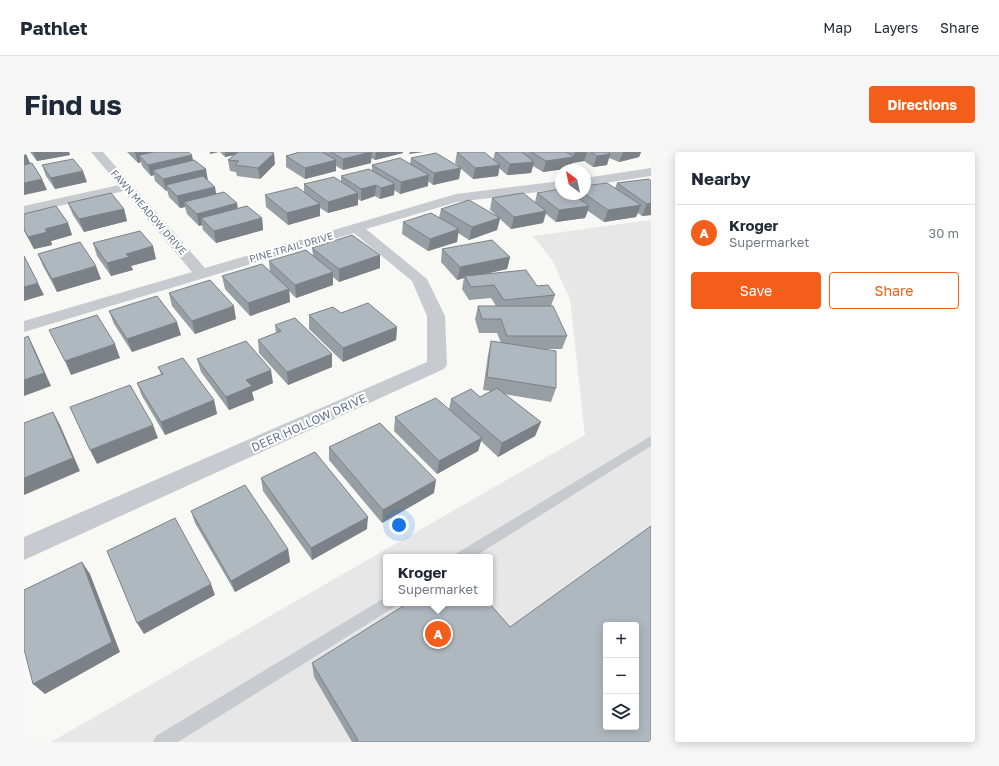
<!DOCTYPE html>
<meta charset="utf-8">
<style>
:root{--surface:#fff;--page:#f6f6f7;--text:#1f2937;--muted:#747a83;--line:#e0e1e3;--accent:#f35f1a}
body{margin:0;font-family:"Golos Text",sans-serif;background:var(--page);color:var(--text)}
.controls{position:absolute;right:12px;bottom:12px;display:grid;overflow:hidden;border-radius:4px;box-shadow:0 2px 10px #0003}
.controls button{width:36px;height:36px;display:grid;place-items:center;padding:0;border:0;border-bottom:1px solid var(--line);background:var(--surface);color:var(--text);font:20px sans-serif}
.compass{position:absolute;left:531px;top:12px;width:36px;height:36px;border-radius:50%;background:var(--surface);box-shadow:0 2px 10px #0003;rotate:327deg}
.you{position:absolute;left:375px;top:373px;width:14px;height:14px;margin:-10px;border:3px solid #fff;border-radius:50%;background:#1a73e8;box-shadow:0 0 0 6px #1a73e833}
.badge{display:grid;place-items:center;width:26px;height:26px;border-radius:50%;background:var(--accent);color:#fff;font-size:13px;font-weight:700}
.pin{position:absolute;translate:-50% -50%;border:2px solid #fff;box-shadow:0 1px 4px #0006}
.popup{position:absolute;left:359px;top:402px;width:110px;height:52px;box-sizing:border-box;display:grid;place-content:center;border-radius:4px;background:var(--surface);filter:drop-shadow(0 1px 3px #0005);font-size:13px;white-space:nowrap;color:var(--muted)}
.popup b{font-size:15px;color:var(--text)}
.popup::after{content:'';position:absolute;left:50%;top:100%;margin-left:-8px;border:8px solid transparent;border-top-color:var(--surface)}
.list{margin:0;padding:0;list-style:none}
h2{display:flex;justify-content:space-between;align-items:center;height:52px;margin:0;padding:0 16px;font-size:17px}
h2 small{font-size:13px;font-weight:400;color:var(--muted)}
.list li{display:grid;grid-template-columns:26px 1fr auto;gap:12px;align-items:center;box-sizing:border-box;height:56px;padding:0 16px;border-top:1px solid var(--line)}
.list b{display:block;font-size:15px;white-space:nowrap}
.list p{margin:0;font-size:13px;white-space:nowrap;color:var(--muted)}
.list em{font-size:13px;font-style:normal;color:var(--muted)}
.actions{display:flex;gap:8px;padding:12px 16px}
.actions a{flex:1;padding:9px 0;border:1px solid var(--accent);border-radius:4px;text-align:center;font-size:14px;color:var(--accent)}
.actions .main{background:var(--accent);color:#fff}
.icon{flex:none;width:22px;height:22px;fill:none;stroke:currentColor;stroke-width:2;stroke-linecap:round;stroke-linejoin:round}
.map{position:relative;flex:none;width:627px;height:590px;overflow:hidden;border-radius:4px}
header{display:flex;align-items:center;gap:24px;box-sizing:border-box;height:56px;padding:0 20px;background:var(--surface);border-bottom:1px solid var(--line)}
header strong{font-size:19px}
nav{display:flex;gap:22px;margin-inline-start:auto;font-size:14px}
.intro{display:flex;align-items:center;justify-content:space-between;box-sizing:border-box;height:96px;padding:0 24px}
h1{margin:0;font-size:28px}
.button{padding:10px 18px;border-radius:4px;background:var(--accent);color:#fff;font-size:14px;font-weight:700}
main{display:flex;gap:24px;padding:0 24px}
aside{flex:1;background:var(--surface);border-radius:4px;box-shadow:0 2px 10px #0003}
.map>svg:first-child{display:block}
</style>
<header>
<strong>Pathlet</strong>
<nav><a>Map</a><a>Layers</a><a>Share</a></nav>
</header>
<div class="intro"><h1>Find us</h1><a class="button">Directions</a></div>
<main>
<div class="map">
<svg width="627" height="590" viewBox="0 0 627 590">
<rect width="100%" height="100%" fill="#f8f8f5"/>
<!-- built -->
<path fill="#e6e7e6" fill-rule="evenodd" d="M627,68V590H27L561,283L546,147L528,108L509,84ZM362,405H466V451H362ZM582,473H612V575H582Z"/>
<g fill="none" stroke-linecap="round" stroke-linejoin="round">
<!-- service -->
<path fill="#c7cbcf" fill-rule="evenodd" d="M627,284V294L450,405H431L433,401Z
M362,445V451H372L369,456L154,590H129L132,584Z"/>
<!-- minor -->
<path fill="#c7cbcf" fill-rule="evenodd" d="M67,0H79L181,116L432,42L537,29V37L433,50L342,77L403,127L421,164L423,213L420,217L0,408V385L403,210V164L388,129L330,81L0,180V169L168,120L100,39L0,62V54L95,33Z
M627,16V24L561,34V26Z"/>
</g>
<!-- wall -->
<path fill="#979ea4" d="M6,0H45L46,3L13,9Z
M103,0H164L169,8L192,42L214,56L238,66L239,78L192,91L179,78L178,73L175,74L163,62L161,55L156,56L145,45L143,38L142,39L131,29L130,23L127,24L118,14L117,10L114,11Z
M196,0H246L251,12L236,27L213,24L212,20L206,19L204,8L211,3L201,5Z
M276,0H379V1L351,8L347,6V11L319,18L312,14V19L281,27L262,15V4Z
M433,0L469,8L471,0H617L615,5L595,10L585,6L583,13L569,15L560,9L548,11L547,16L519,20L509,14L507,21L483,23L475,16L474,24L449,27L436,16L435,27L409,33L404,29V34L376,42L370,38V43L356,47L351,44L337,49L334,47V53L304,61L296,56V64L264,73L242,55L241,43L280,40V32L317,30V24L348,18V13L386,12L387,6L435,15L431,11Z
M18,13L63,30L31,37L22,24Z
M625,27L627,63L618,64L614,61L612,65L580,70L564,59L561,66L532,70L522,62L519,71L487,77L476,67L473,78L445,88L434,81L433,90L404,99L378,82L379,70L415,66L417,57L472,63L466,58L468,46L511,50L513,41L550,43V42H561L591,36L593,31Z
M44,51L100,57L103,69L60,80L49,63Z
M0,62L44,71L48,83L27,89L28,93L10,97L0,79Z
M69,91L132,107L107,114L109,118L87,124L73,104Z
M288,96L356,103V116L315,130L309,125V133L272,146L265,139L266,150L226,164L201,137L198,124L246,120L245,109L289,103Z
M418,97L486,105L483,117L461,122L513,134L531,143L527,154L543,184L538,197H518L532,236L527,250L480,242L517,270L511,284L474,305L457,289L454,299L413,322L370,279L371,265L425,257L427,247L456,245L467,239L459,238L464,203L467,189L477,191L473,181H455L451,167L454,154H472L467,146L445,148L438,137L440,126L433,128L417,110Z
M14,102L77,127L33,140L19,114Z
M145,141L212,167L171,182L148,154Z
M85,159L157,183L108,200L90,172Z
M317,161L373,175L372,188L319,210L285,177V163Z
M251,173L308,202V215L264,233L235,201L234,188L252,181Z
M173,207L249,231L228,240L230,248L205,258L177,220Z
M134,215L190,248L193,262L141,283L118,244L113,231L137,222Z
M305,295L410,341L358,371L305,308Z
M237,326L343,377L288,408L239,339Z
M167,359L264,397L266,410L211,440L171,371Z
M486,475L627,590H328L290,525L288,511Z"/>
<!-- shaded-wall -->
<path fill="#7b8186" d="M9,0H45L46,3L13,9Z
M111,0H150L115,3L117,10L114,11Z
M186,0H195L186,2Z
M201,0H222L201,5Z
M347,0H348L347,11L319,18V7Z
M352,0H379V1L351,8Z
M386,0H400L385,2Z
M551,0H563L560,9L548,11L547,16L519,20L522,9L549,5Z
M599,0H617L615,5L595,10Z
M250,1L251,12L236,27L234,16Z
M2,2L7,13L0,14V3Z
M586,2L583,13L569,15L573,4Z
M168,3L170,14L129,18L130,23L127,24L124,13Z
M312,8V19L281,27V16Z
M510,10L507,21L483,23L486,12Z
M476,13L474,24L449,27L451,16Z
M437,16L435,27L409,33L410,21Z
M182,17L184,29L142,33L143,38L142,39L139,27Z
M59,19L63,30L31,37L27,26Z
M405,23L404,34L376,42L377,30Z
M18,27L23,38L0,43V31Z
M371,32L370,43L356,47L357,36Z
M352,33L351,44L337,49V37Z
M191,35L193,46L160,50L161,55L156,56L153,44Z
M334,41V53L304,61V50Z
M213,51L215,63L177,66L178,73L175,74L173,62Z
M627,51V63L618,64L623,52Z
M296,52V64L264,73L263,61Z
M617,53L612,65L580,70L584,58Z
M565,54L561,66L532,70L535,58Z
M100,57L103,69L60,80L55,67Z
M522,59L519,71L487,77L490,65Z
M238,66L239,78L192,91L190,79Z
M476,66L473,78L445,88L448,75Z
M44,71L48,83L27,89L28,93L10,97L4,85L21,77Z
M435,77L433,90L404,99L406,87Z
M129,94L132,107L107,114L109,118L87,124L83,111L102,102Z
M356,103V116L315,130V117Z
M486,105L483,117L442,126L441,124L440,126L433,128L436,115Z
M72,114L77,127L33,140L28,127Z
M309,120V133L272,146L271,133Z
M14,131L20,143L0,149V135Z
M265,137L266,150L226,164L224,151Z
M210,154L212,167L171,182L168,169Z
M153,170L157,183L108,200L103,187Z
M373,175L372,188L319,210V196Z
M4,184L11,198L27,234L0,244V228Z
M91,192L96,206L47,223L41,209Z
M308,202V215L264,233L263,220Z
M247,218L249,231L228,240L230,248L205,258L202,245L222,228Z
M190,248L193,262L141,283L137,270Z
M29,260L36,273L56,319L0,343V326Z
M517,270L511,284L474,305L478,291Z
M129,273L134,286L73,312L66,298Z
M458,286L454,299L413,322L415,309Z
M412,328L410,341L358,371L359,358Z
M344,365L343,377L288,408L287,396Z
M264,397L266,410L211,440L207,429Z
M58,410L66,422L96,500L21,542L9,532Z
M187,432L191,443L120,482L113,471Z"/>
<!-- building -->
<path fill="#b0b8bf" stroke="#7b8186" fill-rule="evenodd" d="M130,0H164L168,3L124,13L115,3Z
M214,0H246L250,1L234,16L211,13L215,9L204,8Z
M276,0H298L312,8L281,16L262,4Z
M307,0H347L319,7Z
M433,0H460L476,13L451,16Z
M472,0H498L510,10L486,12Z
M507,0H542L550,5L522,9Z
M567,0H583L586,2L573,4Z
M412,1L437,16L410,21L387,6Z
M376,6L405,23L377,30L348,13Z
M49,7L59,19L27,26L18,13Z
M170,8L182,17L139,27L129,18Z
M8,11L18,27L0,31V13Z
M345,17L371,32L357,36L352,33L337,37L317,24Z
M179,24L191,35L153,44L142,33Z
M310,25L334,41L304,50L280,32Z
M625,27L627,29V51L623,52L593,31Z
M583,31L617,53L584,58L561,42V34Z
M273,35L296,52L263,61L241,43Z
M537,37V42H549L565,54L535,58L513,41Z
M200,40L213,51L173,62L160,50Z
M87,41L100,57L55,67L44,51Z
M499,41L522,59L490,65L468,46Z
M445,48L476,66L448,75L417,57Z
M32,54L44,71L21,77L23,80L4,85L0,77V62Z
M223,54L238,66L190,79L177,66Z
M407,61L435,77L406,87L379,70Z
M116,79L129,94L102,102L105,105L83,111L69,91Z
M328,83L356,103L315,117L288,96Z
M468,88L486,105L436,115L418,97Z
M56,90L72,114L28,127L14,102Z
M282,98L309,120L271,133L245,109Z
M0,104L14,131L0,135Z
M238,112L265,137L224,151L198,124Z
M502,118L513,134L524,133L531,143L480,148L470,133L447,135L441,124Z
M186,128L210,154L168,169L145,141Z
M133,144L153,170L103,187L85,159Z
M344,151L373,175L319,196L285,163L309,155L317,161Z
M454,154H529L543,184H483L477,167H458Z
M73,163L91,192L41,209L25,178Z
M271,166L308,202L263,220L234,188L257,179L251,173Z
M4,184L20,221L0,228V186Z
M222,189L247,218L222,228L228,234L202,245L173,207Z
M467,189L532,199V236L463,225Z
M159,206L190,248L137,270L113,231L139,222L134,215Z
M106,233L129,273L66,298L46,255Z
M473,236L517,270L478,291L427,247L447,237L456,245Z
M412,246L458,286L415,309L371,265Z
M29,260L49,306L0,326V271Z
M356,271L412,328L359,358L305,295Z
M291,300L344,365L287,396L237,326Z
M221,333L264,397L207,429L167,359Z
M151,366L187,432L113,471L83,399Z
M627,374V590H331L334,588L288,511L384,451H465L486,475ZM582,473H612V575H582Z
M58,410L88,490L9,532L0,497V438Z"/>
<g text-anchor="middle" stroke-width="4" stroke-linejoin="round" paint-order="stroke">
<!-- far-street labels -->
<g font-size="10" fill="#647589" stroke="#fff">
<text transform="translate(125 60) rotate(49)" y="4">FAWN MEADOW DRIVE</text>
<text transform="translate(267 95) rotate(-16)" y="4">PINE TRAIL DRIVE</text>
</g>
<!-- street labels -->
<g font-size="12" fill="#647589" stroke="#fff">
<text transform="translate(285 271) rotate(-24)" y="4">DEER HOLLOW DRIVE</text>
</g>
</g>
</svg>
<div class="controls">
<button>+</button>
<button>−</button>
<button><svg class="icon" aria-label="layers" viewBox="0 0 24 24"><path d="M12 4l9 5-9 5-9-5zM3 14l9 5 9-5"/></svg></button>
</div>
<svg class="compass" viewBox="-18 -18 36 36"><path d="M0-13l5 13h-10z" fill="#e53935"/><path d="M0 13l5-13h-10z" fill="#747a83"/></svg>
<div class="you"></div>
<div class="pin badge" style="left:414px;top:482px">A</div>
<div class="popup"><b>Kroger</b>Supermarket</div>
</div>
<aside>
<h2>Nearby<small></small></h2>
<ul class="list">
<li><span class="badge">A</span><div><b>Kroger</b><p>Supermarket</p></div><em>30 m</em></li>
</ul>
<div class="actions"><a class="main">Save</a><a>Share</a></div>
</aside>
</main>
